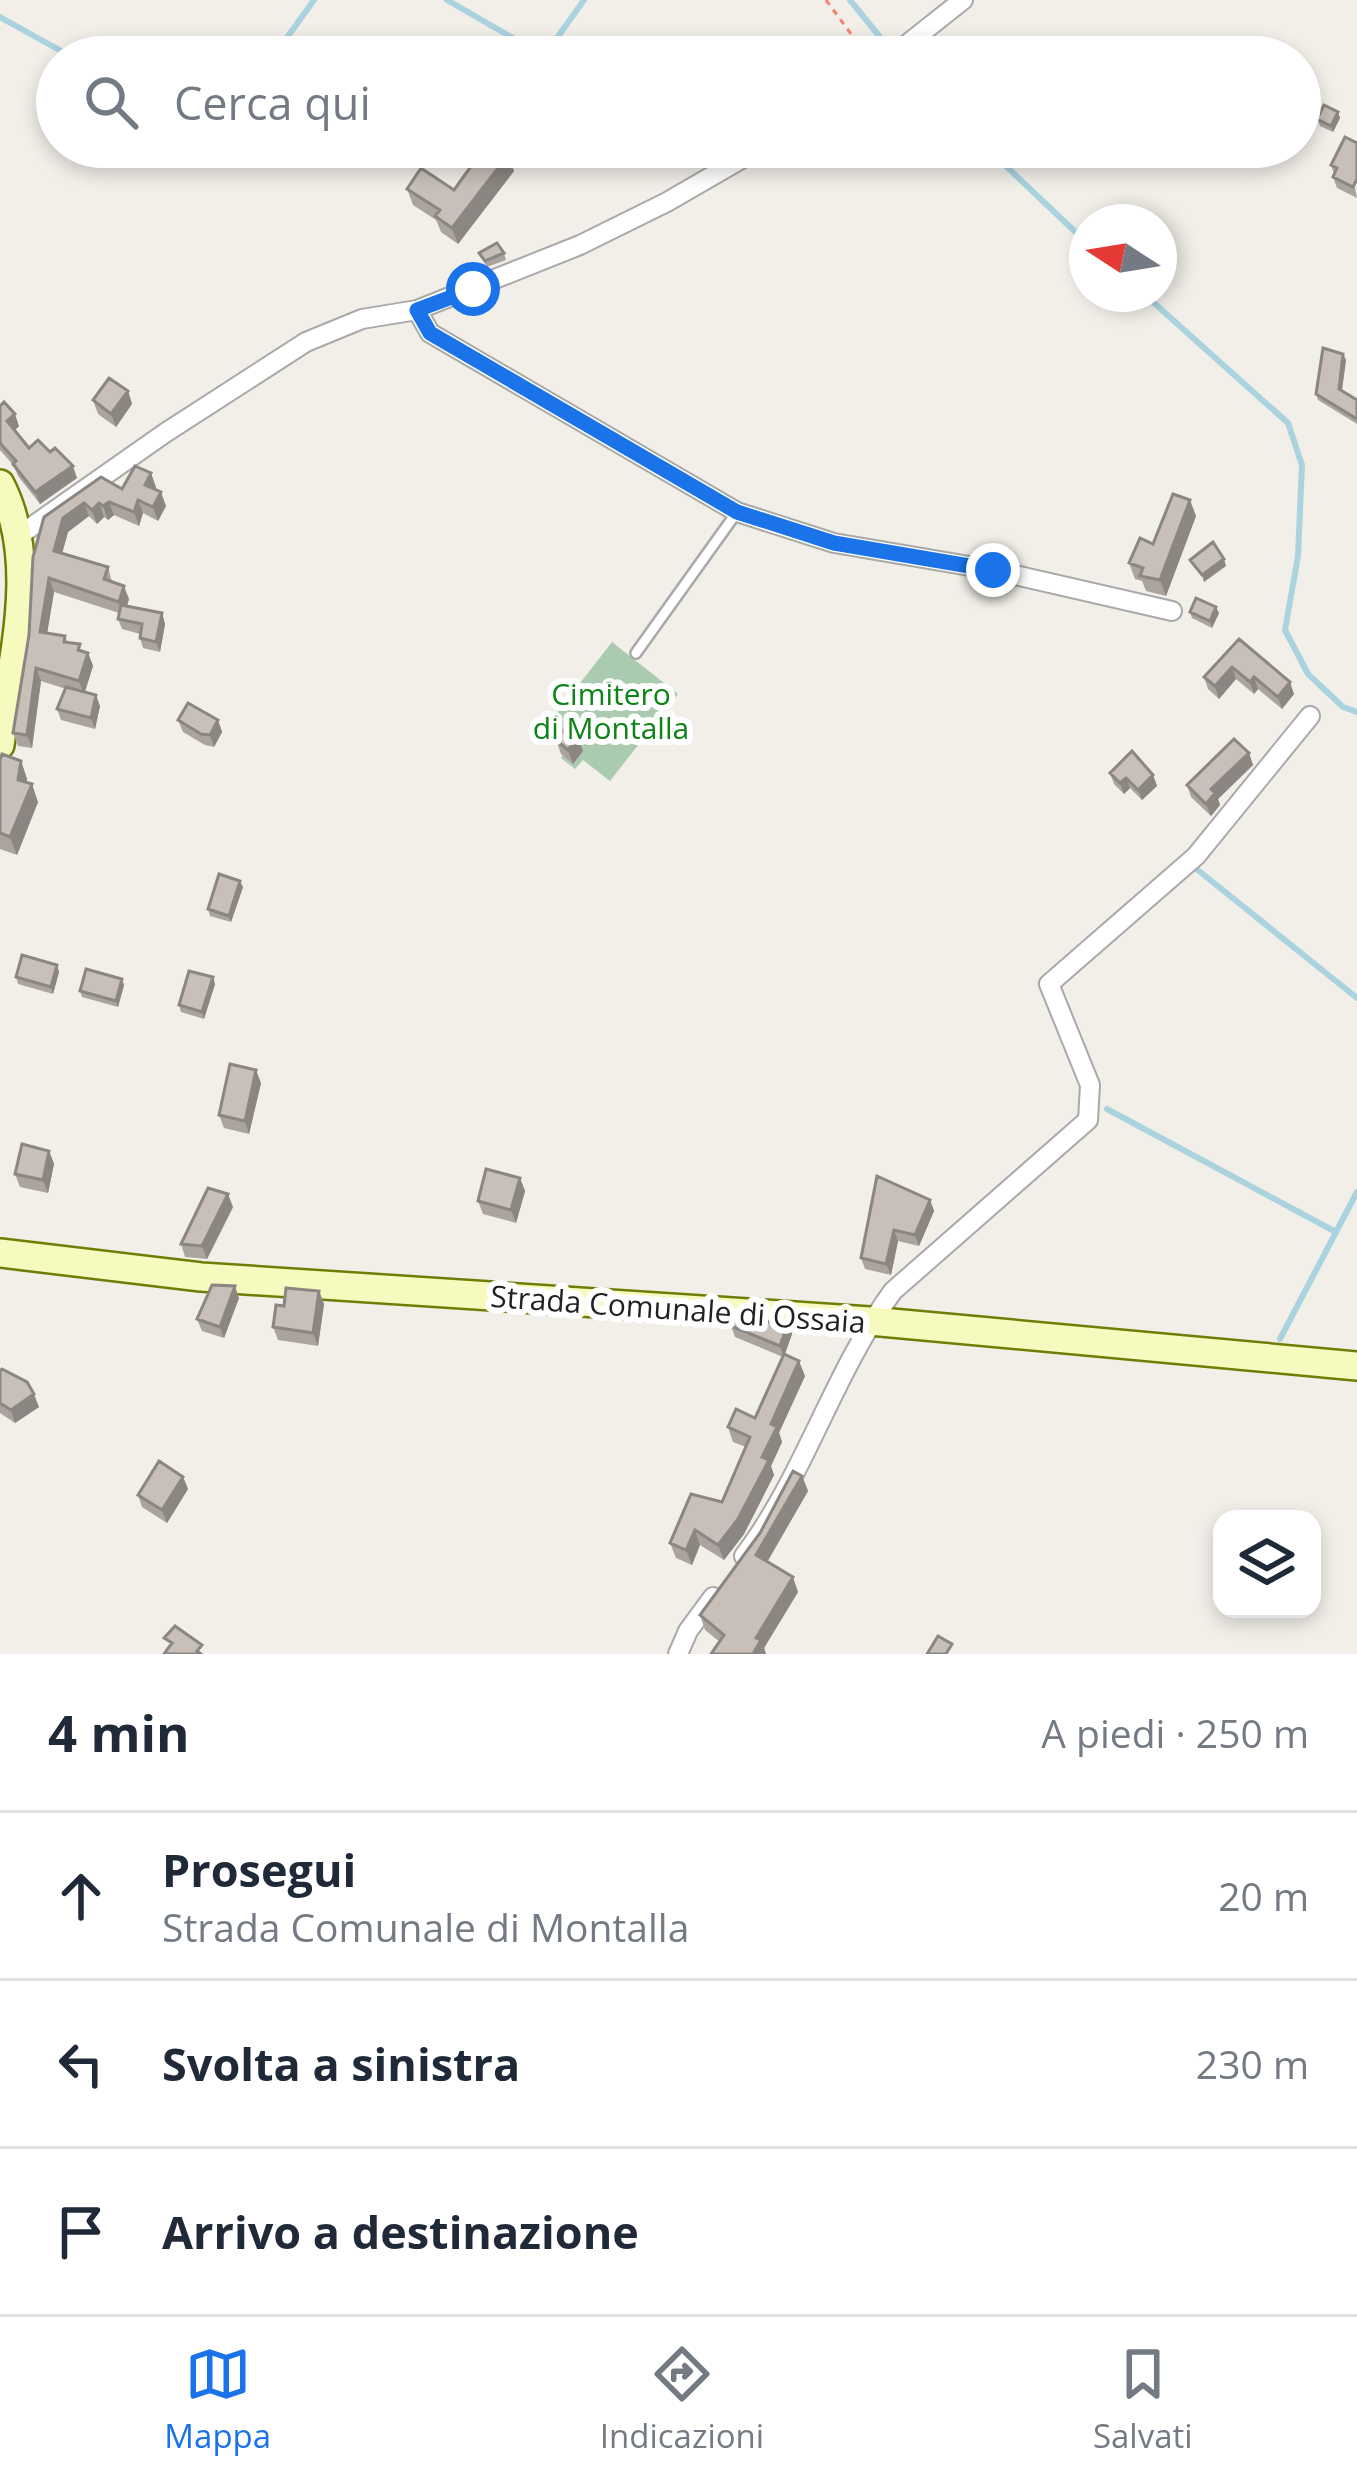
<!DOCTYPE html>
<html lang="it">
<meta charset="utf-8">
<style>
:root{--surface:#fff;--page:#f6f6f7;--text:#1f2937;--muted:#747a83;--line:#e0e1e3;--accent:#1a73e8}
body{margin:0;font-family:"Open Sans",sans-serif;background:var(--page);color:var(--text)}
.controls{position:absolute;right:36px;bottom:36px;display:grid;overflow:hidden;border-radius:24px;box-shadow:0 6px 18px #0003}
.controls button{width:108px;height:108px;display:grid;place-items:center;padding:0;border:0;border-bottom:3px solid var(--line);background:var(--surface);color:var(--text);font:60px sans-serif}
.compass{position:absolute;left:1069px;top:204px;width:108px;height:108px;border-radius:50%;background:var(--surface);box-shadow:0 6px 18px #0003;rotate:282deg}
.stop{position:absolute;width:36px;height:36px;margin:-27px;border:9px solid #1a73e8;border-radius:50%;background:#fff}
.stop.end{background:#1a73e8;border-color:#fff;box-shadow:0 3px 12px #0008}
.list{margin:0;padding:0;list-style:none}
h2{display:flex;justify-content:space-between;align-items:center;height:156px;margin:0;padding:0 48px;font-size:51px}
h2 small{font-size:39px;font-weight:400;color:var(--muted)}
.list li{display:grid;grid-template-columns:78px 1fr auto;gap:36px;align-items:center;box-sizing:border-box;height:168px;padding:0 48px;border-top:3px solid var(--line)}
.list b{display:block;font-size:45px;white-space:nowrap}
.list p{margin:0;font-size:39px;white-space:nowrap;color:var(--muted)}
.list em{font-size:39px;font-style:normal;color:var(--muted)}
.icon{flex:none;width:66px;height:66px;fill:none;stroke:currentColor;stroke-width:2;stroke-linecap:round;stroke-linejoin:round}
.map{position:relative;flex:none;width:1357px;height:1654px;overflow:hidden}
.search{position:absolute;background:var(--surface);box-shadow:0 6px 18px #0003;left:36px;right:36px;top:36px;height:132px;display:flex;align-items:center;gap:30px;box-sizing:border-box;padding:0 42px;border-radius:66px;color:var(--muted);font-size:45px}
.sheet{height:660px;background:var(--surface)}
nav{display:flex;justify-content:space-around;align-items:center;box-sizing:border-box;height:168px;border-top:3px solid var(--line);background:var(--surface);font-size:33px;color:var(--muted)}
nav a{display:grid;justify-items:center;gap:6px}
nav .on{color:var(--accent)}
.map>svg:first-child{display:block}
</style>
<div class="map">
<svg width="1357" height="1654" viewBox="0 0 1357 1654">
<rect width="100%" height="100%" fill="#f2efe9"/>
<!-- cemetery -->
<path fill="#aacbaf" d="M612,642L678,694L610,781L583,760L575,769L561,758L567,749L543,731Z"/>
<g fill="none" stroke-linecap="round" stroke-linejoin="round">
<!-- stream -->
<path stroke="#aad3df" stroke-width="6" d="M447,0L544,56L584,0
M850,0L893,53
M0,17L72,57
M273,57L314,0
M986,147L1087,243
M1144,294L1288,423L1302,465L1298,556L1285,630L1308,674L1343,707L1357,712
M1194,867L1357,998
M1107,1109L1336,1232
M1280,1339L1357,1192"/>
<defs>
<path id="lane" d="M636,653L737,512"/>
<path id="street" d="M891,57L963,0
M417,310L430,333L737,512L834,543L993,570L1172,611
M17,537L165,433L306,342L362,319L417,310L580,245L667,202L762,147
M744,1556C805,1475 833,1373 893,1291L1088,1120L1090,1085L1049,984L1196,856L1310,716
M678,1654L688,1631L713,1597"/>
<path id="secondary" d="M0,484C41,563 11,662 0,745
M0,1253L201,1277L870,1321L1357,1366"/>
</defs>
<!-- lane casing -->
<use href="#lane" stroke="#a9a9a9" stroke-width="14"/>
<!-- street casing -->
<use href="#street" stroke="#a9a9a9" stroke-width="22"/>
<!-- secondary casing -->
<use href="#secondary" stroke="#707d05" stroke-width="32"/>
<!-- path -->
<path stroke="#fa8072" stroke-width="3" stroke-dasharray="6 6" stroke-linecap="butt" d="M826,0L868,57"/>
<!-- lane -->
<use href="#lane" stroke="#fff" stroke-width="9"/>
<!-- street -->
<use href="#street" stroke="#fff" stroke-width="18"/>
<!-- secondary -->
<use href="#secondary" stroke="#f7fabf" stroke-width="27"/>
</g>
<!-- wall -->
<path fill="#aba49e" d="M1338,112L1340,118L1333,132L1320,126L1317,119Z
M1345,137L1357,198L1337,188L1333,177L1334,174L1331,165Z
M515,147H541L530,161L517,154Z
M508,155L514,171L458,244L441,232L436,220L413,205L407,189L454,190Z
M479,253H504L506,260L487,267Z
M1343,354L1346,360L1342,391L1357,400V424L1318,400L1316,394Z
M128,391L132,404L116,427L98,414L93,400Z
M0,406L19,426L15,430L29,448L77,478L40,504L18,476L14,466L0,450Z
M156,487L155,490L166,506L158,521L143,513L139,526L114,515L108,520L104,517L97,524L89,516L68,532L62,553L108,567L112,582L129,599L127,606L162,613L165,624L160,652L143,648L140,638V634L122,629L118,619L119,613L54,592L47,633L65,636L67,642L88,653L93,666L85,692L100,706L95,729L61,720L57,709L66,689L41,681L32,748L18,746L13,733L29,635L44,517L122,489Z
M1196,516L1166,596L1146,591L1142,581L1135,579L1129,563L1153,544Z
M1190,612L1219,613L1212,628L1192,618Z
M1239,639L1294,694L1282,709L1258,689L1254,694L1236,679L1219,699L1208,689L1204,677Z
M178,720H218L222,732L214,747L205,745L183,732Z
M556,740L583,751L573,764L561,754Z
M1249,753L1253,765L1218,799L1220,805L1211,816L1191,797L1187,785Z
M0,760L21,761L27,779V783L38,802L17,855L0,849Z
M1110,773L1153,775L1157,786L1142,800L1130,788L1124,794L1114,784Z
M243,887L231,922L210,916L208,909Z
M59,972L53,994L18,984L16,977Z
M215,984L204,1019L181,1012L179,1005Z
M124,985L118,1007L82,997L80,991Z
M261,1083L249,1134L224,1128L219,1115Z
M49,1151L54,1164L48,1193L20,1187L15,1174Z
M520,1178L525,1191L516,1223L483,1214L478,1201Z
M930,1200L934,1211L919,1246L898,1241L891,1275L865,1269L861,1258Z
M233,1207L207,1259L185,1257L181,1244Z
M319,1291L324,1304L318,1346L278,1340L273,1327L284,1306Z
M239,1298L224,1338L202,1331L197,1319Z
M788,1323L792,1334L784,1355L805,1376L779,1432L782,1442L771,1466L774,1475L744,1534L724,1560L700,1545L692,1565L676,1558L670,1543L722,1502L746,1447L733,1442L728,1427L755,1418L783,1357L735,1337L731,1326Z
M0,1371L39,1407L15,1423L0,1413Z
M802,1476L808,1491L767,1562L798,1592L764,1648L766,1654H711L720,1642L705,1630L700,1615Z
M183,1477L188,1489L167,1523L142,1507L138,1495Z"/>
<!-- shaded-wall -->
<path fill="#8b8681" d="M1338,112L1340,118L1333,132L1331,126Z
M526,147H541L530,161Z
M508,155L514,171L458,244L452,228Z
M1343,354L1346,360L1341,395L1339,389Z
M128,391L132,404L116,427L111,414Z
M15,414L19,426L12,433L7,421Z
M73,466L77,478L40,504L35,492Z
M151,473L156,487L150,498L145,485Z
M161,492L166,506L158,521L153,507Z
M138,500L143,513L139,526L134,512Z
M1190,500L1196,516L1166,596L1160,580Z
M109,502L114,515L108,520L103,506Z
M84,503L89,516L68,532L59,565L54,551L63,518Z
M99,503L104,517L97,524L92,510Z
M1224,559L1226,566L1204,582L1202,575Z
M49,578L54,592L45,646L40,632Z
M124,586L129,599L124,615L119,602Z
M1216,607L1219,613L1212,628L1210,621Z
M162,613L165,624L160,652L156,642Z
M88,653L93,666L84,694L79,681Z
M1232,667L1236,679L1219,699L1215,686Z
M36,668L41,681L32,748L27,735Z
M1254,677L1258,689L1254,694L1250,682Z
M1290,682L1294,694L1282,709L1278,697Z
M96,695L100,706L95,729L91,718Z
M218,720L222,732L214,747L210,735Z
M578,737L583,751L573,764L568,750Z
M1249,753L1253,765L1218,799L1220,805L1211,816L1206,804L1211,789Z
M21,761L27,779L25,799L18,780Z
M1153,775L1157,786L1142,800L1138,790Z
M1126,778L1130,788L1124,794L1120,783Z
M32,784L38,802L17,855L10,837Z
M240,881L243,887L231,922L229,916Z
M57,965L59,972L53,994L51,987Z
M213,977L215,984L204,1019L202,1012Z
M122,979L124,985L118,1007L116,1001Z
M256,1070L261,1083L249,1134L245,1121Z
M49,1151L54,1164L48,1193L43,1180Z
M520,1178L525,1191L516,1223L511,1210Z
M228,1194L233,1207L207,1259L202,1246Z
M930,1200L934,1211L919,1246L915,1235Z
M894,1230L898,1241L891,1275L886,1264Z
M235,1286L239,1298L224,1338L220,1327Z
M319,1291L324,1304L318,1346L313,1333Z
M788,1323L792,1334L784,1357L780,1346Z
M799,1361L805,1376L779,1433L782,1442L771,1466L774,1475L744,1534L724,1560L718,1545L762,1457L771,1424Z
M34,1394L39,1407L15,1423L11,1410Z
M802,1476L808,1491L762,1571L756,1555Z
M183,1477L188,1489L167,1523L162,1510Z
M695,1530L700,1545L692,1565L686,1550Z
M793,1577L798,1592L764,1648L766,1654H753L756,1638Z"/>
<!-- building -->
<path fill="#c7bfb8" stroke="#8b8681" stroke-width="3" d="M1324,105L1338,112L1331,126L1317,119Z
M1345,137L1357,143V179L1353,187L1333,177L1337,168L1331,165Z
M485,147H495L508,155L452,228L435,216L440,210L407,189L421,168L454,190Z
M497,243L504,253L485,261L479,253Z
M1323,348L1343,354L1339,389L1357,400V419L1316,394Z
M109,378L128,391L111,414L93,400Z
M4,402L15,414L7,421L29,448L38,440L50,452L55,448L73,466L35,492L13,464L16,461L0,443V406Z
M135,466L151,473L145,485L161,492L153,507L138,500L134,512L109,502L103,506L99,503L92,510L84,503L63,518L54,551L108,567L104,579L124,586L119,602L49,578L40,632L65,636L64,642L80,644L78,650L88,653L79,681L36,668L27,735L13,733L29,635L33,557L44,517L101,477L122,489Z
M1173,494L1190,500L1160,580L1140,576L1143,568L1129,563L1140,538L1153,544Z
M1213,542L1224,559L1202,575L1190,560Z
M1196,598L1216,607L1210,621L1190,612Z
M121,605L162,613L156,642L140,638L142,624L118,619Z
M1239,639L1290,682L1278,697L1254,677L1250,682L1232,667L1215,686L1204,677Z
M66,687L96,695L91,718L57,709Z
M188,703L218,720L210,735L201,734L178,720Z
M566,727L578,737L568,750L556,740Z
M1234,739L1249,753L1211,789L1215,793L1206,804L1187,785Z
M1132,751L1153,775L1138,790L1126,778L1120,783L1110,773Z
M2,754L21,761L18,780L32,784L10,837L0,833V760Z
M219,874L240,881L229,916L208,909Z
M22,955L57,965L51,987L16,977Z
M86,969L122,979L116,1001L80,991Z
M189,971L213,977L202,1012L179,1005Z
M230,1064L256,1070L245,1121L219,1115Z
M22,1144L49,1151L43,1180L15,1174Z
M486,1169L520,1178L511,1210L478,1201Z
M877,1176L930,1200L915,1235L894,1230L886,1264L861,1258Z
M208,1188L228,1194L202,1246L181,1244Z
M212,1285L235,1286L220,1327L197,1319Z
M286,1288L319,1291L313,1333L273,1327L276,1305L284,1306Z
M731,1319L788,1323L780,1346L731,1326Z
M784,1354L799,1361L771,1424L777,1427L762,1457L769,1460L738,1519L718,1545L695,1530L686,1550L670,1543L691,1494L722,1502L750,1437L728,1427L736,1409L755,1418Z
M2,1369L27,1382L34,1394L11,1410L0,1403V1371Z
M159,1461L183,1477L162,1510L138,1495Z
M793,1471L802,1476L756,1555L793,1577L756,1638L761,1640L753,1654H711L724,1635L700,1615L760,1533Z
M175,1626L202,1645L197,1651L201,1654H164L172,1643L164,1638Z
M938,1636L952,1644L946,1654H927Z"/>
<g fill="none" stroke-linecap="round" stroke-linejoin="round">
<!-- route -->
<path stroke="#1a73e8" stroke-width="15" d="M473,289L417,310L430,333L737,512L834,543L993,570"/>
</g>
<g text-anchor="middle" stroke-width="12" stroke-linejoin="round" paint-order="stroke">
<!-- park labels -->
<g font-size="30" fill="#0c8416" stroke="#fff">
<text x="611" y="705">Cimitero<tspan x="611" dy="34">di Montalla</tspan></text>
</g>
<!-- street labels -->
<g font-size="30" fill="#222" stroke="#fff">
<text transform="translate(678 1310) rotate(4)" y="10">Strada Comunale di Ossaia</text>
</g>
</g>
</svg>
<div class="controls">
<button><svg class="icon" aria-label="layers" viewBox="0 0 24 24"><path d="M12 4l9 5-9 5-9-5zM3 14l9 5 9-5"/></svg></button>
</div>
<svg class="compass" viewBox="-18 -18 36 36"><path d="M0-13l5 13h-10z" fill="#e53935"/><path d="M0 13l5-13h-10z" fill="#747a83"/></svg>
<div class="stop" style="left:473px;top:289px"></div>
<div class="stop end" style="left:993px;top:570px"></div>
<div class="search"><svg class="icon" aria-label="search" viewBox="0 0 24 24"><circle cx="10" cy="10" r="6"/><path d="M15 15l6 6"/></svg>Cerca qui</div>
</div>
<section class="sheet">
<h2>4 min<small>A piedi · 250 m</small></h2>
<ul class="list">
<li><svg class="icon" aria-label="ahead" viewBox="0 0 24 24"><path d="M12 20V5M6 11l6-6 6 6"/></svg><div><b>Prosegui</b><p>Strada Comunale di Montalla</p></div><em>20 m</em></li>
<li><svg class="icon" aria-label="left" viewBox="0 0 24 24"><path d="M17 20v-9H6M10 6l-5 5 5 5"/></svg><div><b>Svolta a sinistra</b></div><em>230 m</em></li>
<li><svg class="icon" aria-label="arrive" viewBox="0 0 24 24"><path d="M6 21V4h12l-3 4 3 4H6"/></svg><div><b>Arrivo a destinazione</b></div></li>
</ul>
</section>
<nav>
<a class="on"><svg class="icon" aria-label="map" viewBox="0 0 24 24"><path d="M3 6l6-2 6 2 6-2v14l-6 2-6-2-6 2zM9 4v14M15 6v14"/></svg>Mappa</a>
<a><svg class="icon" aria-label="directions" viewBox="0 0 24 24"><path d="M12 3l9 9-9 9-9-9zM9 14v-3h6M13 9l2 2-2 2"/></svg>Indicazioni</a>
<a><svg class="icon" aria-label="saved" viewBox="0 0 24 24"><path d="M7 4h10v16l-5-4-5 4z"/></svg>Salvati</a>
</nav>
